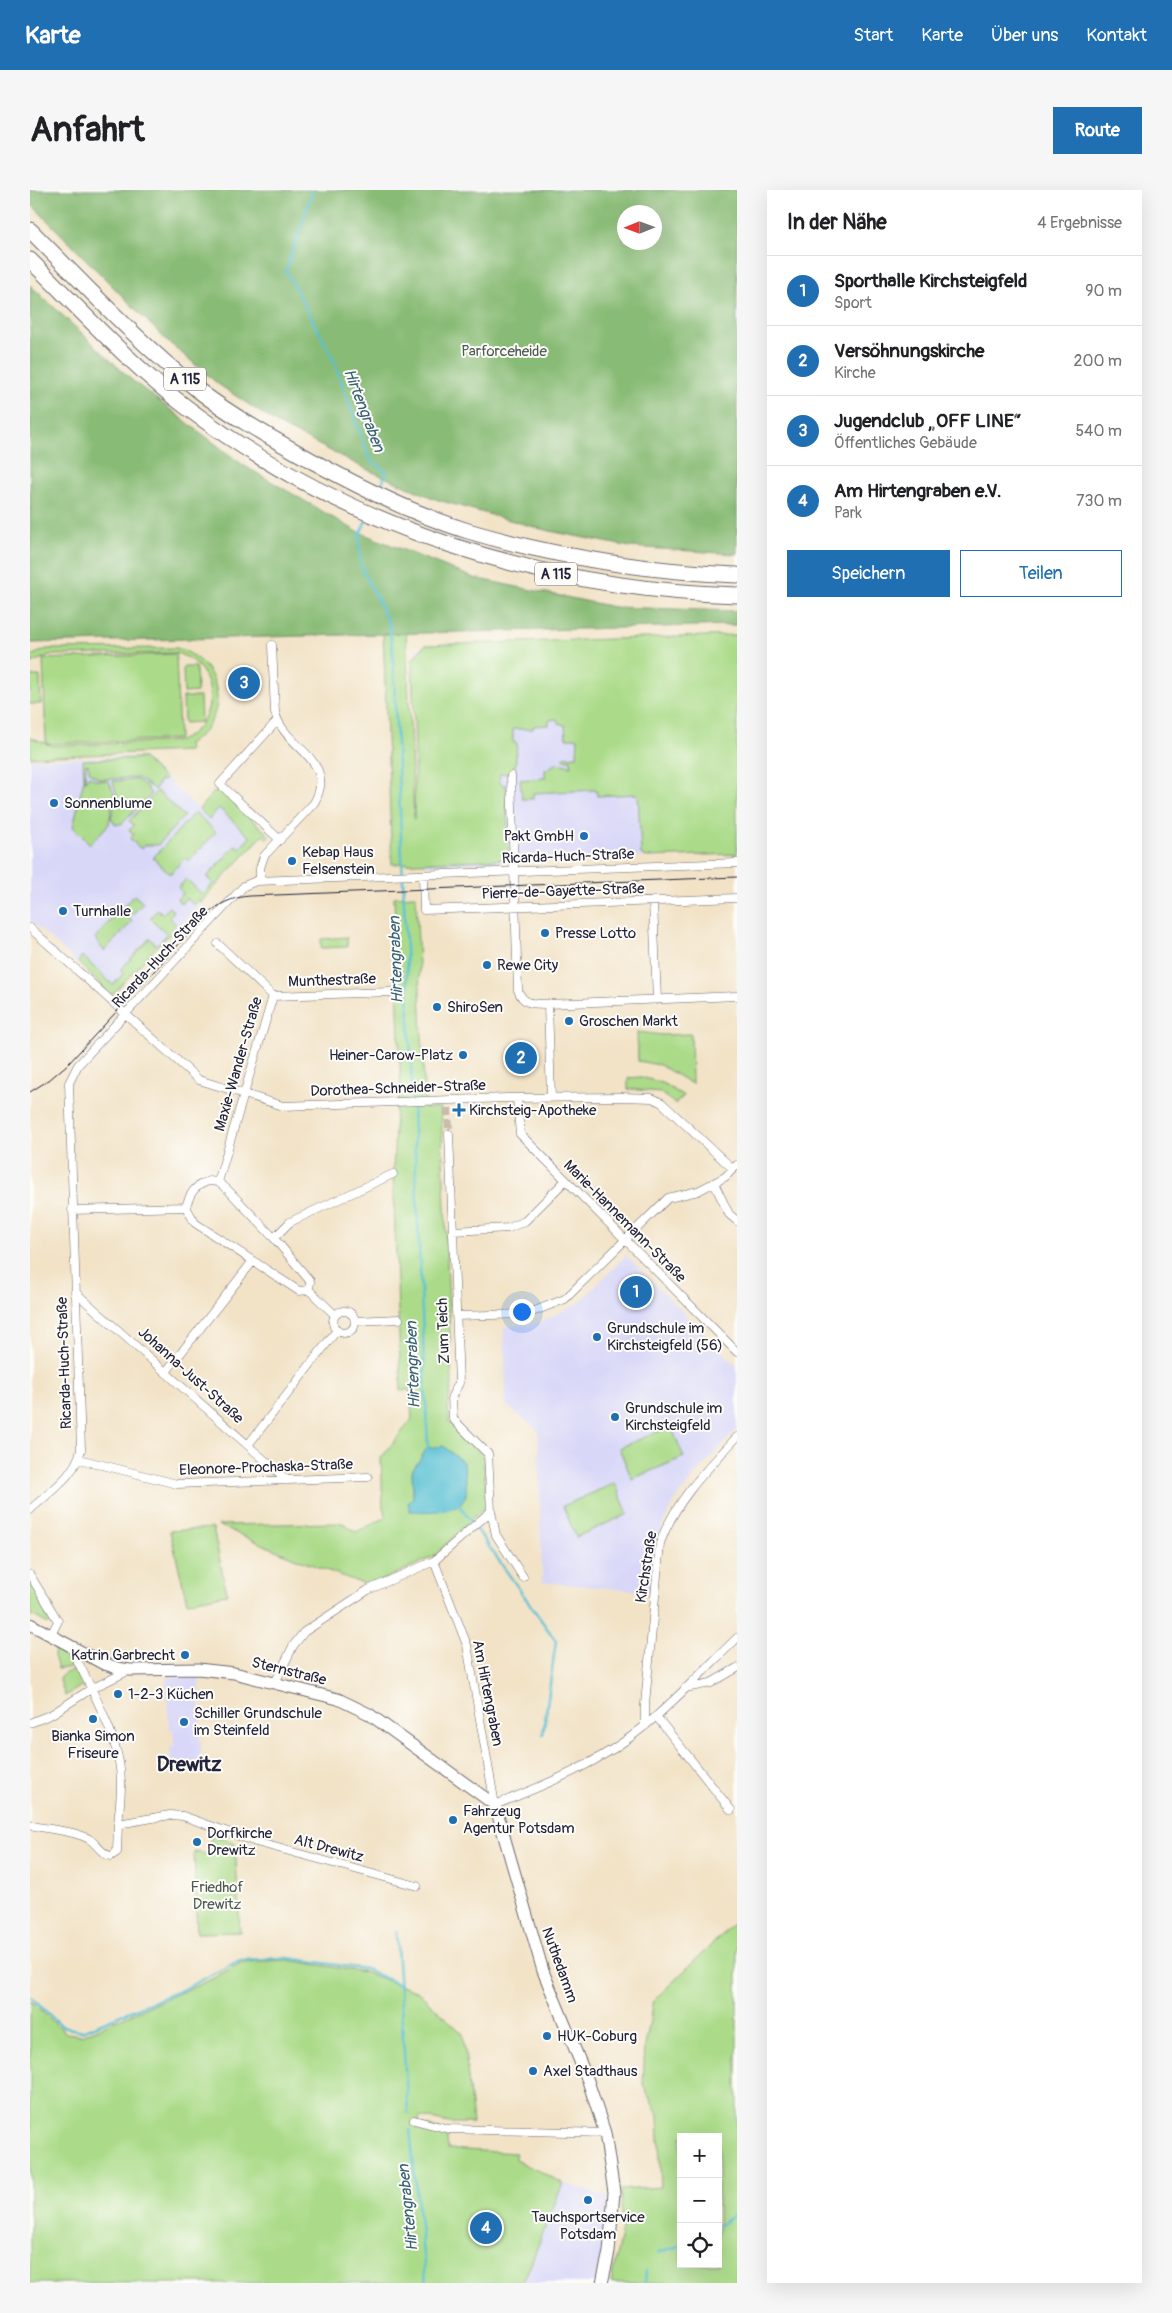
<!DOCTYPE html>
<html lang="de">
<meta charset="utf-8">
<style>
:root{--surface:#fff;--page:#f6f6f6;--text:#202124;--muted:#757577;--line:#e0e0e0;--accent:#1f6fb2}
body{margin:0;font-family:Pangolin,sans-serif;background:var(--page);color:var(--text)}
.controls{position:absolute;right:15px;bottom:15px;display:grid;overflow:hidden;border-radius:0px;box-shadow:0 5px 20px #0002}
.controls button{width:45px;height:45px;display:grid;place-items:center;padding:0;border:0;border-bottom:1px solid var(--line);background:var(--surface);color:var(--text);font:25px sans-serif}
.compass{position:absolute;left:587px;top:15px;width:45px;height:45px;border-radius:50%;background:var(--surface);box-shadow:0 5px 20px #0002;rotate:269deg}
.you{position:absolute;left:491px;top:1121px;width:18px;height:18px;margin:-12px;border:4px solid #fff;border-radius:50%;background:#1a73e8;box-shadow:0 0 0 8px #1a73e833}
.badge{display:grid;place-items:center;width:32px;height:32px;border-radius:50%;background:var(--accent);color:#fff;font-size:16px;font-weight:700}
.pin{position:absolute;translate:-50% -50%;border:2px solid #fff;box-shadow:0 1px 5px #0006}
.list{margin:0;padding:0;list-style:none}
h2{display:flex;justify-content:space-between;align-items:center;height:65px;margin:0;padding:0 20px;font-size:21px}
h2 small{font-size:16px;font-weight:400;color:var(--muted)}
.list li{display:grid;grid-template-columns:32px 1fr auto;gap:15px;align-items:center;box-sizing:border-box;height:70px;padding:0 20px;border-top:1px solid var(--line)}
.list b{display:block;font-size:19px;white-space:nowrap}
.list p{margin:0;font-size:16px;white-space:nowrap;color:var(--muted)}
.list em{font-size:16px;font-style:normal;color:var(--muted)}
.actions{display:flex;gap:10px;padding:15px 20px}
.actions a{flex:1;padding:11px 0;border:1px solid var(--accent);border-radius:0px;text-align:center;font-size:18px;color:var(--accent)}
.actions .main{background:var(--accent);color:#fff}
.icon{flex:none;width:28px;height:28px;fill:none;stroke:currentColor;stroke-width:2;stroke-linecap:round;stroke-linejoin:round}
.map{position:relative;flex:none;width:707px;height:2093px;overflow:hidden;border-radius:0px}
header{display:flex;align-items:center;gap:30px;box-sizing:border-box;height:70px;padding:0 25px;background:var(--accent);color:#fff}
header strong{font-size:24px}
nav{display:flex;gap:28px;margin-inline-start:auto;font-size:18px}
.intro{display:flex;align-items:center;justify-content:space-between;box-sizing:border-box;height:120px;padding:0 30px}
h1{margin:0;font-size:35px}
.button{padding:12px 22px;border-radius:0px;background:var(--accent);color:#fff;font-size:18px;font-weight:700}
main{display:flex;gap:30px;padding:0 30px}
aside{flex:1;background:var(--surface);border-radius:0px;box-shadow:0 5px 20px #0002}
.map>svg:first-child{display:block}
</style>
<header>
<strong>Karte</strong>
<nav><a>Start</a><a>Karte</a><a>Über uns</a><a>Kontakt</a></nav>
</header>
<div class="intro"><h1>Anfahrt</h1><a class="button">Route</a></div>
<main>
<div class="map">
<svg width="707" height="2093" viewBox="0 0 707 2093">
<rect width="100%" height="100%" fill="#fdfcf7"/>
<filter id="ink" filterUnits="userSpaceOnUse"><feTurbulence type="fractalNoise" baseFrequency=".02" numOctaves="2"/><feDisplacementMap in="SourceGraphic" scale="10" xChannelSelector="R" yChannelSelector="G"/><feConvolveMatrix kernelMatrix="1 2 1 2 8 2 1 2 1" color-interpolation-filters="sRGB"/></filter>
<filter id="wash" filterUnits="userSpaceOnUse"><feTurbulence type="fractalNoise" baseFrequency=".0096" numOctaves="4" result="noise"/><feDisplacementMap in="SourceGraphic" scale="20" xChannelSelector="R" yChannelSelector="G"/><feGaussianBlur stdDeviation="1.12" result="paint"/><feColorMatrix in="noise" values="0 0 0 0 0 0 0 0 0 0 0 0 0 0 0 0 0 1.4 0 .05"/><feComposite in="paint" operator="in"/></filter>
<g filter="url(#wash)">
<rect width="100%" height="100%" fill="#f2e3c7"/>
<!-- built -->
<path fill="#d8d7f8" d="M707,454V664L393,675L386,459Z
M113,567L168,619L183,603L191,600L241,646L238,649L233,646L141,745L131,752L81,804L0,730V569Z
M596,1065L707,1176V1239L665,1285L645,1311L634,1331L625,1357L620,1402L512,1392L508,1240L476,1215L474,1136L503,1135L548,1114Z
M136,1487H169L171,1581L141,1580L140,1557L144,1556L143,1539H139Z
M533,1993L578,2007L575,2051L565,2093H493Z"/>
<!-- green -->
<path fill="#abdb89" stroke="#667e62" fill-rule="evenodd" d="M376,441L384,630L385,561L382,470L395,455L707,445V664L616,667L611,664L608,604L567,606L566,600L503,603V609H492L490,590L515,588V580L527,573L541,576V570H534V567L547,566L548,548H536L535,535L528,533L527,529L519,530V535L503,536V539H483V552L487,553L485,582L470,584L469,592L476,596L479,669L362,674L353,442Z
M147,458C194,473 202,529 158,554L159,561L0,567V547L23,556L149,551C190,534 191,476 146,463L19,465L0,474V466L17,459Z
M146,464L149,549L16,554L13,469Z
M153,477H166L167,502L154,503Z
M0,486H10L11,514H0Z
M153,507H170L171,532L154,533Z
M113,568L135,589L133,591L130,590L125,600L108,588L70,589L60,583L58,574H56L55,592L59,586L67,590L79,591L84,603L79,634L60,654L43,637L54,589L53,570Z
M107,590L115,595L121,604L93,633L86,635L81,628L87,606L83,591Z
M127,601L154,626L128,655H115L111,659L100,649L104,644L99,640L104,635L99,631Z
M191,601L240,646L237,649L233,645L171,712L169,710L164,715L156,708L151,714L147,709L153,703L148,698L156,689L173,705L183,694L177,687L206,655L210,658L220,647L189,618L179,629L169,619L183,603Z
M165,622L186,642L159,671L155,668L140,684L123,668Z
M104,705L113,713L99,728L102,732L74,761L65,748Z
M386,706L395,918H411L422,1194L418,1212L419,1232L454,1267L456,1315L403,1367L339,1396L264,1368L188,1335L313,1333L326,1342L357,1327L353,1318L351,1268L382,1229L380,1200H371L363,984L366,913L371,905L364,707Z
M139,717L144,722L139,727L146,734L142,738L145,741L131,752L84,803L81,804L48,773L52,766L83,795L93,784L90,780L120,748L126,755L137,744L120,728L128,719L133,724Z
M317,747V757L291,758V749Z
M607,842L633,845L661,844L662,894L630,875L608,871Z
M611,887L632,893L654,906L645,914L630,902L598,899V888Z
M641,1236L654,1267L602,1289L589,1258Z
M585,1293L598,1324L546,1347L533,1316Z
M183,1338L197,1404L157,1412L140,1341Z
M0,1390L25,1431L18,1434L0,1424Z
M25,1455L40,1463L45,1475L43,1477L28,1479L24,1466Z
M46,1480L49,1481L55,1494L35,1506L29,1488L35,1483Z
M182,1644L205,1653L210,1742L167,1743L164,1662L177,1664Z
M707,1730V2093H581L592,2039L591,2000L631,1997L628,1925L613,1895L615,1856L624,1810ZM651,1947H688V2074H651Z
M258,1770L334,1782L388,1802L433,1844L443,1933H420L390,1927L388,1934L416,1941L418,1959L486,1963V1970L533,1993L493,2093H0V1811L36,1843L52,1845L182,1789L212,1772Z"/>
<!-- forest -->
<path fill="#88bb75" stroke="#556e58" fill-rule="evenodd" d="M0,0H707V364L600,357L515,340L408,310L338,280L248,234L188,194L134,148L0,13ZM594,22H624V52H594Z
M0,95L103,191L213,275L326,341L444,388L584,417L707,421V435L0,453Z"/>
<!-- water -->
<path fill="#57c0d4" stroke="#3c7188" d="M413,1256L434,1273C434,1282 438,1295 436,1304C432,1324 395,1322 380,1321L378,1313L383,1307L382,1281L397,1258Z"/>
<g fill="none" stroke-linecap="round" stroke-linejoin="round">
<!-- stream -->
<path stroke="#57c0d4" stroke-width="2.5" d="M283,0L256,81L302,166L340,270L357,282L349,300
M337,328L329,347L331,376L359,434L363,463L398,1260
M428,1313L526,1451L513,1544
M366,1741L378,1923
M0,1807L33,1837L52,1841L154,1799L210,1770L258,1768L335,1779L370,1795
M380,1940L396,2093
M688,2036L707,2023
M628,2063L651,2055
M615,2093L616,2081"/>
</g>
</g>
<g filter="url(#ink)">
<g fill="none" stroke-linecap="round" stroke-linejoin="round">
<!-- street-tunnel -->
<path stroke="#c8bcab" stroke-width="8" stroke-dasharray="8 4" stroke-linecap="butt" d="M418,918L419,944"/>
<defs>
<path id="street" d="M247,531L190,594L250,650
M481,586L488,800C493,815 504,814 518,814L521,908
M393,686L394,720L707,708
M230,691V678L234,666L284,613C309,569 253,558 245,522L242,455
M623,711L627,810
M0,738L169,890L253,916L477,908L592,907L622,908L632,913L703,979
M188,754L243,806L188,992
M243,806L361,802
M518,814L707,806
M487,909L490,944L707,1162
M179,991L188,992L197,999L244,1048L280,1091L279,1100L269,1101L165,1033L156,1017C160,1003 165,995 179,991Z
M684,993L699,1024L707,1031
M42,1020L156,1017
M423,1041L479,1038L495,1031L535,991
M244,1048L260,1032L363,984
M279,1100L305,1125
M45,1102L257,1290
M303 1132a11 11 0 1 1 22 0a11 11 0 1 1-22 0Z
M427,1126L497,1124L535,1109L638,1008L668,1001L695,987L707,975
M325,1131L369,1129
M136,1182L223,1071
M218,1255L307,1140
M49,1269L147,1294L338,1287
M0,1320C19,1302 45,1286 51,1260L39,893L48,875L214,696L226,691L707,673
M461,1321L466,1345L493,1387
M404,1371L437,1455L465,1615C518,1594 572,1572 616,1535C648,1508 677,1477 707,1448
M0,1385L28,1431L21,1445
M40,1456C57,1491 82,1534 89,1572C93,1592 90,1614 88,1634
M245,1493L263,1456L274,1442L338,1400L404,1371L461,1321L458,1264L423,1229L422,1206L429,1193L419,944
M655,1498L681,1493L707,1478
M626,1526L701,1620
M0,1533L22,1524L61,1499L100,1480
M615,1536V1514L630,1353C645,1311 677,1279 707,1247
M0,1635C19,1640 43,1640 59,1649C67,1654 72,1665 81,1666L87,1662L88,1634L140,1625L153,1626L226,1652L387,1696
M384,1930L419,1939L575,1943"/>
<path id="secondary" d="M0,1434L72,1473L87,1478L100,1480L168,1479L204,1483L308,1509L339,1524L465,1615L513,1781L558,1891L575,1943L584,2002L579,2062L572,2093"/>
<path id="highway" d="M0,40C55,95 108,152 168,200C199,224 234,244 268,263C321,293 380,323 438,341C526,367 616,381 707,385
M0,70C52,121 101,176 160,220C319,338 510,399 707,405"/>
</defs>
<!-- street casing -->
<use href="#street" stroke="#6b666c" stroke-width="9"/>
<!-- secondary casing -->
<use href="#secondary" stroke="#6b666c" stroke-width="13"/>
<!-- highway casing -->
<use href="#highway" stroke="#6b666c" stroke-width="17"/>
<!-- street -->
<use href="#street" stroke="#fff" stroke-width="8"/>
<!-- secondary -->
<use href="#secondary" stroke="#fff" stroke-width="11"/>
<!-- highway -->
<use href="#highway" stroke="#fff" stroke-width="15"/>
<!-- tram -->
<path stroke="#22223b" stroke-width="1" d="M0,902L19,890L39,873L175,726C189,714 202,707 220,706L707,687"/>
</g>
</g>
<!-- markers -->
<g fill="#1f6fb2" stroke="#fdfcf7" stroke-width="2">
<circle cx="24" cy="613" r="5"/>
<circle cx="554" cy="646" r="5"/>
<circle cx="262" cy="671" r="5"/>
<circle cx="33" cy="721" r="5"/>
<circle cx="515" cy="743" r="5"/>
<circle cx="457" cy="775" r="5"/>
<circle cx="407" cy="817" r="5"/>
<circle cx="539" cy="831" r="5"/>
<circle cx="433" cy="865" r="5"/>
<path d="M426.5 912.5h5v5h5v5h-5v5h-5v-5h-5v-5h5z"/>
<circle cx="567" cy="1147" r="5"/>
<circle cx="585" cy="1227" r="5"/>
<circle cx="155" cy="1465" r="5"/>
<circle cx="88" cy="1504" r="5"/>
<circle cx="63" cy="1529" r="5"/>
<circle cx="154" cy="1532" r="5"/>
<circle cx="423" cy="1630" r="5"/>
<circle cx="167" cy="1652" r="5"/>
<circle cx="517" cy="1846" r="5"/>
<circle cx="503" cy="1881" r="5"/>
<circle cx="558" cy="2010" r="5"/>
</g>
<g text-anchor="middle" stroke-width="4" stroke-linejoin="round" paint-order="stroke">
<!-- shield labels -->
<g fill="#fdfcf7" stroke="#646373" stroke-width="1">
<rect x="134" y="177.5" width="42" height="23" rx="4"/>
<rect x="505" y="372.5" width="42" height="23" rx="4"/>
</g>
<g font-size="14" font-weight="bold" fill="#22223b">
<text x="155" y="194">A 115</text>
<text x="526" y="389">A 115</text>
</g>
<!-- park labels -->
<g font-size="15" fill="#4b5a52" stroke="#fdfcf7">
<text x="474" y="166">Parforceheide</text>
<text x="187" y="1702">Friedhof<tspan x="187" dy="17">Drewitz</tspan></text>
</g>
<!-- poi labels -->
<g font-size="15" fill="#22223b" stroke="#fdfcf7" text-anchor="start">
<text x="34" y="618">Sonnenblume</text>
<text x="544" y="651" text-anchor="end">Pakt GmbH</text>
<text x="272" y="667">Kebap Haus<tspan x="272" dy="17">Felsenstein</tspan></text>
<text x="43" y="726">Turnhalle</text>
<text x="525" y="748">Presse Lotto</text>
<text x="467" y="780">Rewe City</text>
<text x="417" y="822">ShiroSen</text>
<text x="549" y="836">Groschen Markt</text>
<text x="423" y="870" text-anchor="end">Heiner-Carow-Platz</text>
<text x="439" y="925">Kirchsteig-Apotheke</text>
<text x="577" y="1143">Grundschule im<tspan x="577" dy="17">Kirchsteigfeld (56)</tspan></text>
<text x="595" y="1223">Grundschule im<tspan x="595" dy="17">Kirchsteigfeld</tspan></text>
<text x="145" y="1470" text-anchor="end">Katrin Garbrecht</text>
<text x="98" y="1509">1-2-3 Küchen</text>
<text x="164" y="1528">Schiller Grundschule<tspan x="164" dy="17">im Steinfeld</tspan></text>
<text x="63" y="1551" text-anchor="middle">Bianka Simon<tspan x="63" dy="17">Friseure</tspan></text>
<text x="433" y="1626">Fahrzeug<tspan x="433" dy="17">Agentur Potsdam</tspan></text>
<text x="177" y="1648">Dorfkirche<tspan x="177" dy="17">Drewitz</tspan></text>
<text x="527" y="1851">HUK-Coburg</text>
<text x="513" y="1886">Axel Stadthaus</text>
<text x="558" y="2032" text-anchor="middle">Tauchsportservice<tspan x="558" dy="17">Potsdam</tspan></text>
</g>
<!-- street labels -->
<g font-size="15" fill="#22223b" stroke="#fdfcf7">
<text transform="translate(538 666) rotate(-2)" y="5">Ricarda-Huch-Straße</text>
<text transform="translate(533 701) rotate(-2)" y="5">Pierre-de-Gayette-Straße</text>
<text transform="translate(130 767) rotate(-47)" y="5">Ricarda-Huch-Straße</text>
<text transform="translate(302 790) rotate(-2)" y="5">Munthestraße</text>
<text transform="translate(208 874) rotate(-74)" y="5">Maxie-Wander-Straße</text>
<text transform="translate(368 898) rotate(-2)" y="5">Dorothea-Schneider-Straße</text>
<text transform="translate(595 1031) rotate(45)" y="5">Marie-Hannemann-Straße</text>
<text transform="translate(413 1141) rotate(-92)" y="5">Zum Teich</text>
<text transform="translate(34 1173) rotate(-92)" y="5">Ricarda-Huch-Straße</text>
<text transform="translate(161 1185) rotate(42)" y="5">Johanna-Just-Straße</text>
<text transform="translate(236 1277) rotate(-2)" y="5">Eleonore-Prochaska-Straße</text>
<text transform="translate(616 1377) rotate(-81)" y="5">Kirchstraße</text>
<text transform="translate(259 1481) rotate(14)" y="5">Sternstraße</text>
<text transform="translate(458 1503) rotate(79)" y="5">Am Hirtengraben</text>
<text transform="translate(299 1658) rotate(15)" y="5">Alt Drewitz</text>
<text transform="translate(530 1775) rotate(70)" y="5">Nuthedamm</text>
</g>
<!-- water labels -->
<g font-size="16" font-style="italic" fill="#376178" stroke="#fdfcf7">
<text transform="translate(335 220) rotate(69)" y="6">Hirtengraben</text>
<text transform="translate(365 770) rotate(-92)" y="6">Hirtengraben</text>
<text transform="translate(382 1175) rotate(-92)" y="6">Hirtengraben</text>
<text transform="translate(377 2018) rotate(-96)" y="6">Hirtengraben</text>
</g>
<!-- district labels -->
<g font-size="20" font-weight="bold" fill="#22223b" stroke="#fdfcf7">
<text x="159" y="1581">Drewitz</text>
</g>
</g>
</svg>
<div class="controls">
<button>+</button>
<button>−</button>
<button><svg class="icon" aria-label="locate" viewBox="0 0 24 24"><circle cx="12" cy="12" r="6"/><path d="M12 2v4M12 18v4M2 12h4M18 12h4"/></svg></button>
</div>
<svg class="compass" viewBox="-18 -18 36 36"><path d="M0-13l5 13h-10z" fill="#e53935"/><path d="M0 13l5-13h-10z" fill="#757577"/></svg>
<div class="you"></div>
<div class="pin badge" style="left:606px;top:1102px">1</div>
<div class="pin badge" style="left:491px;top:868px">2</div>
<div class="pin badge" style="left:214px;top:493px">3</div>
<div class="pin badge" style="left:456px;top:2038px">4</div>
</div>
<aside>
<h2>In der Nähe<small>4 Ergebnisse</small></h2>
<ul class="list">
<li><span class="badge">1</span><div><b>Sporthalle Kirchsteigfeld</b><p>Sport</p></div><em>90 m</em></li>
<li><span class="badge">2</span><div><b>Versöhnungskirche</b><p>Kirche</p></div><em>200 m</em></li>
<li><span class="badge">3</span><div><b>Jugendclub „OFF LINE“</b><p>Öffentliches Gebäude</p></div><em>540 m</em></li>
<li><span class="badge">4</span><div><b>Am Hirtengraben e.V.</b><p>Park</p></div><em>730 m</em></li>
</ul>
<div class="actions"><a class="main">Speichern</a><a>Teilen</a></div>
</aside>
</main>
